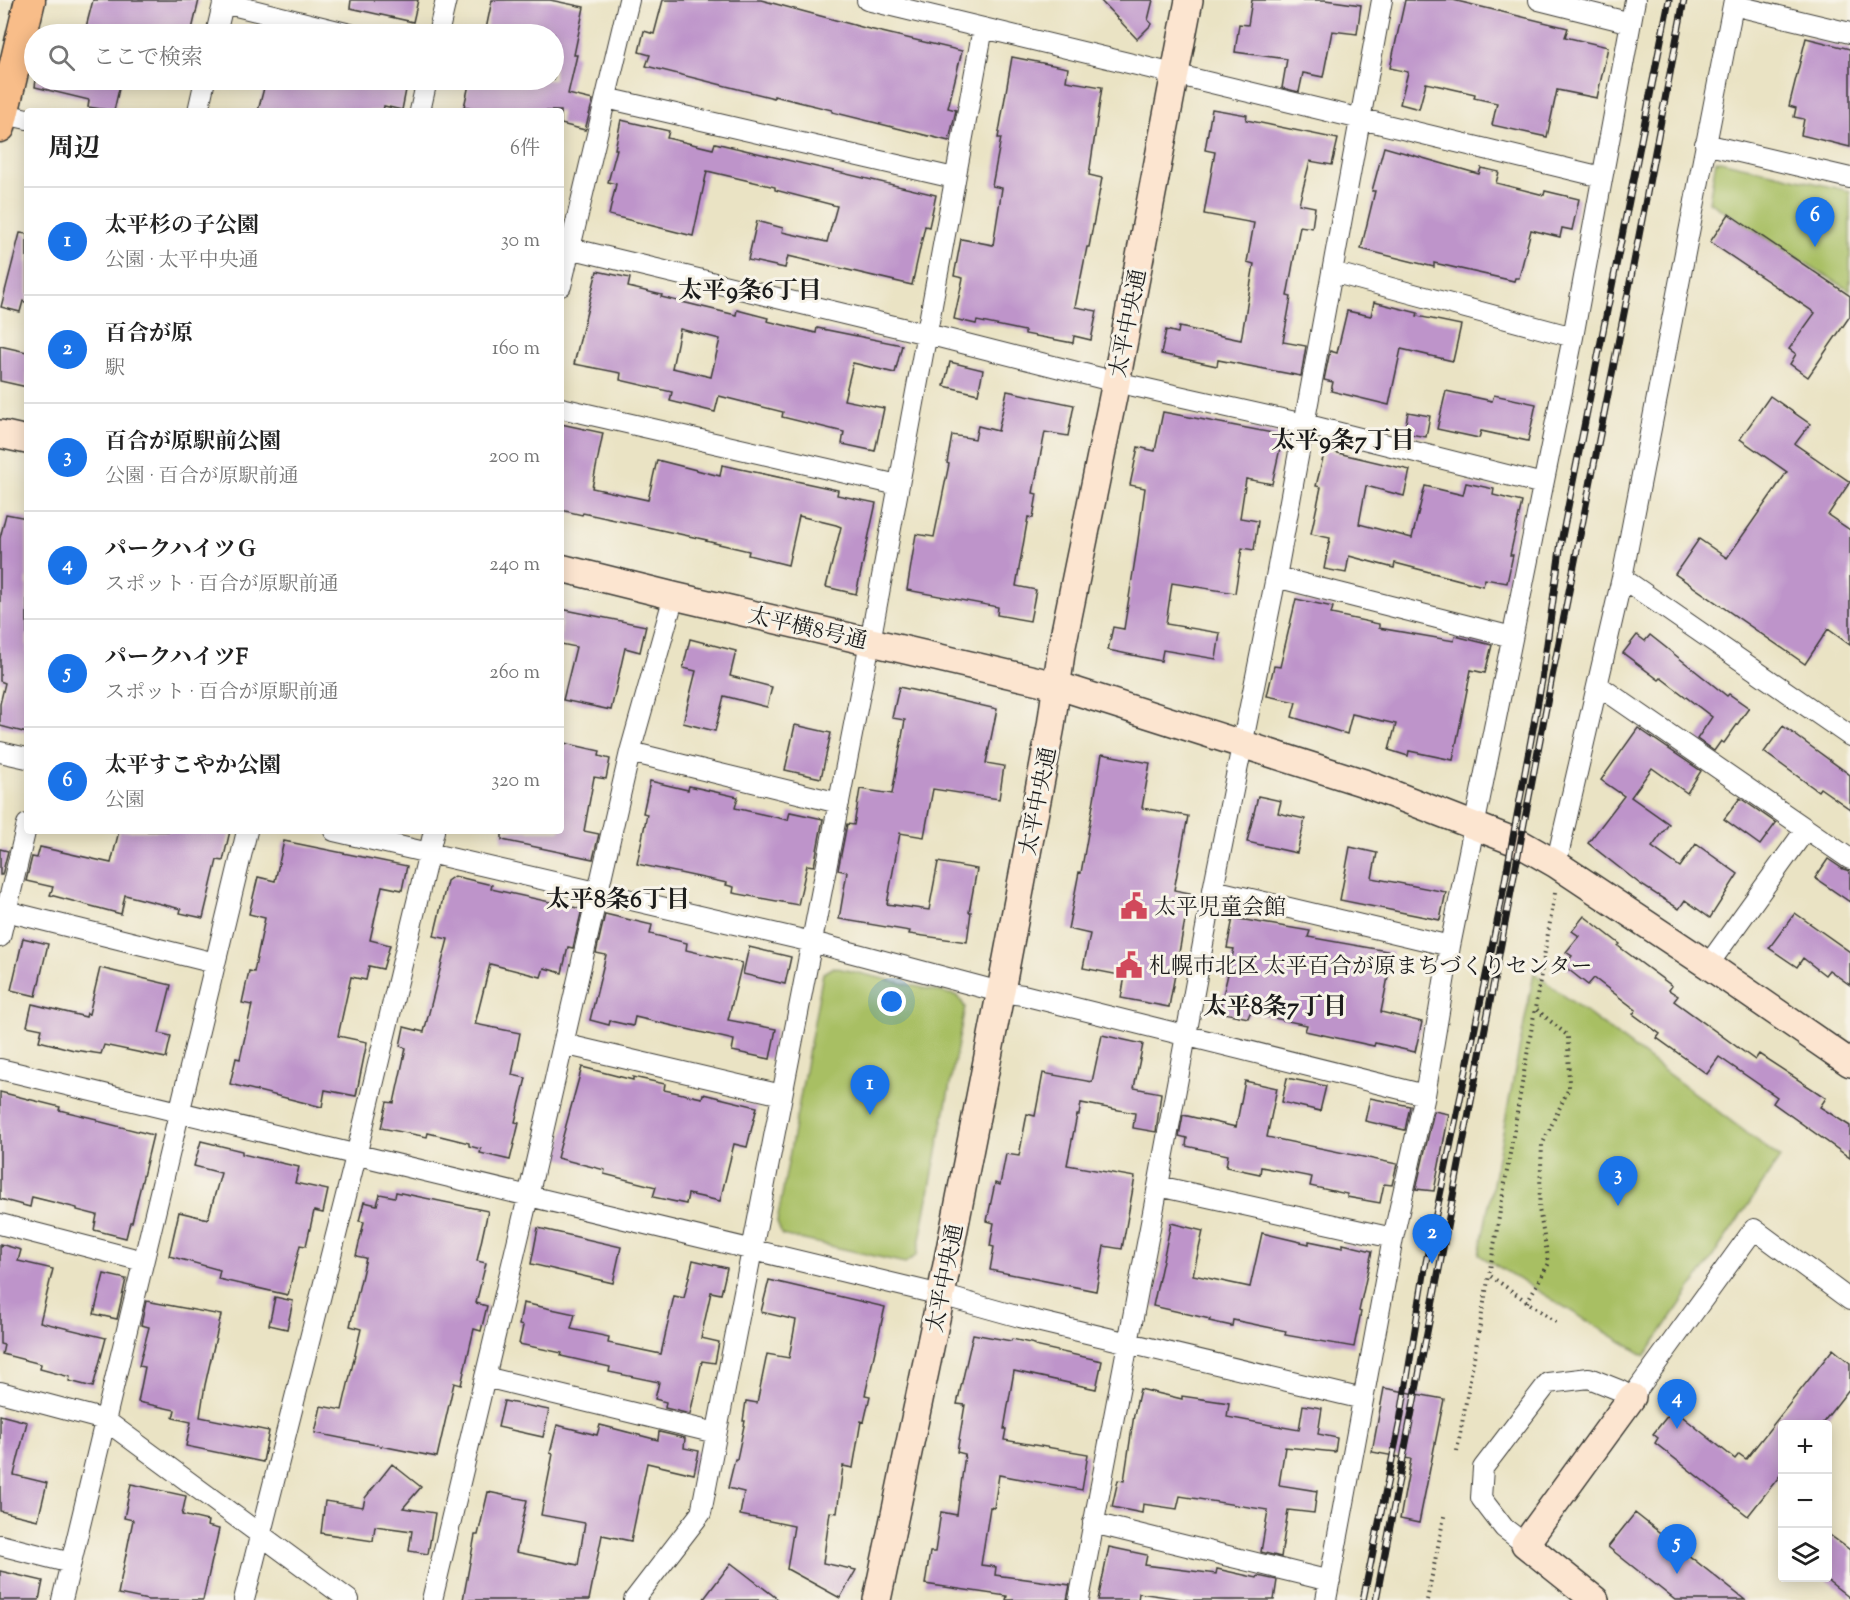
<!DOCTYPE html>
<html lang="ja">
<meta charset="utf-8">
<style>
:root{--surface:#fff;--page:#f2f2f2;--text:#222;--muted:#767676;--line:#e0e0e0;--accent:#1a73e8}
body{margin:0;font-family:"Sorts Mill Goudy","Noto Serif JP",serif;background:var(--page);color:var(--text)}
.controls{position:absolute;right:18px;bottom:18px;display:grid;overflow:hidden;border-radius:6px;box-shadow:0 3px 15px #0003}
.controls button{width:54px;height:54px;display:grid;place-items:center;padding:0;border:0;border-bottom:2px solid var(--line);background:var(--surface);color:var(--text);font:30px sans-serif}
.you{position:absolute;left:892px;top:1002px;width:21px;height:21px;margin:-15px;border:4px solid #fff;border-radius:50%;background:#1a73e8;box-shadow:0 0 0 9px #1a73e833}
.badge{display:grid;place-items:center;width:39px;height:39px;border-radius:50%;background:var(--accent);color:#fff;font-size:20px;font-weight:700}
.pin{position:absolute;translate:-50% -50px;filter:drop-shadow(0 2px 3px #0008)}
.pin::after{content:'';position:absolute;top:32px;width:21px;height:18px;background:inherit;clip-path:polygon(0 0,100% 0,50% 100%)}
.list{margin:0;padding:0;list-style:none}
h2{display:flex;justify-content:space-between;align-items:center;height:78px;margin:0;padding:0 24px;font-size:26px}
h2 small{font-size:20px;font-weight:400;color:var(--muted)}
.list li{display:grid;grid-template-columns:39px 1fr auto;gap:18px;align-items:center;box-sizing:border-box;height:108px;padding:0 24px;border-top:2px solid var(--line)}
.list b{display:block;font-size:22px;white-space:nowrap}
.list p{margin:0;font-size:20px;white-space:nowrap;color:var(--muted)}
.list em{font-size:20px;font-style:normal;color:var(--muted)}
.icon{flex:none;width:33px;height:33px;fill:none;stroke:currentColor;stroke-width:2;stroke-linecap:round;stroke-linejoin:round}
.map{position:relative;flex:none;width:1850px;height:1600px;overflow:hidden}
.search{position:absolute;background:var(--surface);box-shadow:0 3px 15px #0003;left:24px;top:24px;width:540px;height:66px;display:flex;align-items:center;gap:15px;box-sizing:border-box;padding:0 21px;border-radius:33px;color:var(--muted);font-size:22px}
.panel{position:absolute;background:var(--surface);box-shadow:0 3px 15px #0003;left:24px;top:108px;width:540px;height:726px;border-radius:6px}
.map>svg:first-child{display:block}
</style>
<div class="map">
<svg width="1850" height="1600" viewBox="0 0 1850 1600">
<rect width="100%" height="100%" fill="#f7f3e8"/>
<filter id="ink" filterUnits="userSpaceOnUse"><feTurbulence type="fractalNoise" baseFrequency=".0167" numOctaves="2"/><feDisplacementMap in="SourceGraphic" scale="12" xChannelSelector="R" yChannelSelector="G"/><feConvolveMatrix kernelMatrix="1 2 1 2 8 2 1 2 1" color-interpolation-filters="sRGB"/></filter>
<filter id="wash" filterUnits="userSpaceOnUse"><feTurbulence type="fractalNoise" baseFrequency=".008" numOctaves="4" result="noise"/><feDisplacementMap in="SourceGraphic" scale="24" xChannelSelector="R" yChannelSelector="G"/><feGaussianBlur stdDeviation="1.35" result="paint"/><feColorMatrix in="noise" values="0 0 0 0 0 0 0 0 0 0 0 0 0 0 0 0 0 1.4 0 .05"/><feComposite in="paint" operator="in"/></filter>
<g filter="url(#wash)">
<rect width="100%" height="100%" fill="#eae3c4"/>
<!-- green -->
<path fill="#a8bf64" stroke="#626e40" stroke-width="1.5" d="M1716,160L1850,191V291L1709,202Z
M833,967L958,996L965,1007L917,1255L905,1263L782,1235L777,1222L823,973Z
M1534,973L1780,1158L1645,1356L1479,1255Z"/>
<g id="blocks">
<!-- building -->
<path fill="#be94ca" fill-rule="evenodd" d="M93,0H199L191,34H102L85,31Z
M351,0H418L413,22L350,8Z
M492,0H550L584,7L574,55H577L568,94L593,100L585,130L561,124V111H483L464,107L470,80H554V34H485Z
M663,0H761L865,28L962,51L948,108L956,110L949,141L832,112V110L774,96V98L646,66L650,55L639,52L644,31L654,34Z
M1100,0H1153L1148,20L1152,24L1137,39Z
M1252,0H1325L1361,5L1357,34L1332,31L1323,77L1303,73L1299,92L1282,88L1287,59L1235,52L1239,24L1248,25Z
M1405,0H1453L1568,28L1565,37L1608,47L1597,98L1557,90L1547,137L1492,125L1497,103L1474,98L1475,94L1426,83L1419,109L1400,104L1408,72L1390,68Z
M1806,38L1850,49V147L1801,135L1804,119L1794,117L1796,108L1789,106Z
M1012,57L1068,68L1066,81L1102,87L1089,175L1102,178L1089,247H1087L1075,307L1097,311L1091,340L1074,336L1073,343L1025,334V331L977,321L976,324L954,319L963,278L954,276L961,239L993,245L1002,188L992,186L1001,138H998Z
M36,80H121L114,111L88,107L89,100L35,87Z
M266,80H408L402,110L384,106L383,111H258Z
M1212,109L1247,115L1246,120L1338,139L1332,165L1310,161L1299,204L1315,207L1312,228L1300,226L1287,296L1291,297L1283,342L1306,346L1301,376L1218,360L1217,366L1161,354L1166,330L1178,333L1179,327L1241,340L1254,264L1247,262L1254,223L1204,214L1215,152L1205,150Z
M621,120L669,131L667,138L713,149L715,143L936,195L929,227L925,226L912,285L788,256L785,268L748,260L757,221L783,228L782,232L827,242L837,206L775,190V187L707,171L693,236L609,215L616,184L608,182L617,149H615Z
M1384,147L1479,174L1481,168L1499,172L1496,183L1544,195L1545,191L1579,199L1572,230L1562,228L1560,237L1531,230L1519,278H1515L1514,281L1434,263V267L1361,249L1375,191H1372Z
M1729,214L1850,296V316L1808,377L1790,364L1796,354L1789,349L1815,313L1710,242Z
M20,233L27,234V303L23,301L20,312L1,307Z
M597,271L630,278L628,287L662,295L661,297L736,315L737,310L768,318L767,321L816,333L817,328L902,345L895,373L853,363L844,400L884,408L875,451L842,444L844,432L782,417L783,412L719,396L715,412L670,401L672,392L620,380L621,373L574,364ZM680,329L720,339L711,377L672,368Z
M1374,302L1418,313L1417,316L1461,325L1453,361L1401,349L1389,405L1331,391L1333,382L1324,380L1330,351L1337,353L1347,311L1371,316Z
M0,346L27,352V387L0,381Z
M950,362L983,370L978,394L944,386Z
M1007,391L1074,405L1068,436L1045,432L1033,493L1037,494L1033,518L1028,517L1016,586L1036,590L1030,621L997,615L998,607L907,590L916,534L934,537L949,464L947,463L952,435L975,439L978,426L998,431Z
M1446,391L1492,401L1494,395L1536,404L1528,441L1481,431L1479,438L1437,429Z
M1770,396L1810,424L1795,444L1850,482L1828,515L1850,530V645L1828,629L1805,664L1675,574L1699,539L1727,558L1787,472L1740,439Z
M1163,412L1283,435L1272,484L1246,479L1240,518L1258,521L1254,550L1242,548L1235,593L1172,583L1166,624L1220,633L1216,659L1163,650L1161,661L1108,650L1113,627L1124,629L1137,547L1145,488L1130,485L1138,447L1155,451Z
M1408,412L1430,416L1426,437L1404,433Z
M561,424L603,433L592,488L648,500L657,460L720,476L722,465L838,490L837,495L876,503L856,594L826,587L841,527L836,525L799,516L788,565L748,555L749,551L706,541L707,540L583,513L582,515L561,510Z
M1325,450L1410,470L1404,496L1366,486L1359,524L1412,538L1425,486L1463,495L1466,483L1494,489L1493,495L1522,502L1510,555H1513L1507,583L1485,579L1483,586L1395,563L1394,568L1349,556L1346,573L1324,569L1330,538L1311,534L1321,487L1316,486Z
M6,514L27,518V733L0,726V704L5,683L0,681V538Z
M1296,599L1333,607L1331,614L1379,624V628L1454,641L1455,636L1492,645L1485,673L1471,670L1453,760L1409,751L1408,756L1389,750L1396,724L1352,714L1347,734L1292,717L1296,702L1267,696L1274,666L1280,667Z
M561,609L646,626L640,652L625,648L611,710L563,700L576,647L561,644Z
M1637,635L1645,641L1650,635L1727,696L1729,694L1749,708L1724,743L1721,741L1714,751L1697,739L1712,717L1661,678L1659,680L1623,653Z
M690,639L736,651L730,676L772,687L767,707L724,696L715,731L683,723L696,671L683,668Z
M899,687L997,709L986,763L1004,766L999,799L933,789L924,837L900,833L887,904L929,910L938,862L977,869L969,912H971L967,942L909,934L910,931L839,919L847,872L838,870L847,824L854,825L860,789L892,794L905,720L892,718Z
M795,725L831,733L821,778L785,770Z
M1783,726L1850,775V809L1820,788L1818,791L1764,752Z
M1638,728L1701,771L1687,793L1652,768L1631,797L1669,824L1652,847L1680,867L1696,844L1738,874L1710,918L1685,900L1679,909L1640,884L1588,843L1624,796L1601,780Z
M564,743L600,751L599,756L610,759L606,779L594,777L584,831L599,834L593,859L502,840V831H561V759Z
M1102,754L1150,763L1142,808L1188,816L1174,890L1190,893L1169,1007L1121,998L1125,976L1083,968L1090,934L1068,929L1079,872L1081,873Z
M650,781L688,790L689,786L738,797L735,808L788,820L790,812L823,819L814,866L807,865L798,905L733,893L734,887L726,885L727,883L637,864L647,814L643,813Z
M1258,796L1281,801L1278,813L1305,819L1297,853L1247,842Z
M1740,798L1776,823L1760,845L1724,819Z
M119,831H230L223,861L217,860L203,918L180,913L181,909L125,895L121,914L50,895L53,887L26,881L32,857L37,858L40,847L111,863Z
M284,841L407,866L402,890L382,886L370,940L390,945L383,969L369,966L366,980L351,977L338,1036L367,1042L356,1096L325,1090L322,1107L230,1084L236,1058L240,1059L252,1005L242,1003L249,971L254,972L265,918L249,914L258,877L275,881Z
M1350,847L1377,853L1372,878L1446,892L1440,920L1340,900Z
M0,849L8,851L2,875H0Z
M1828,859L1843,869L1850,871V902L1815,878Z
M454,876L492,885L491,889L582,909L573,948L568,947L562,973L544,968L541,977L490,964L475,1024L520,1033L512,1075L526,1078L515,1122L519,1123L510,1160L480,1153L481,1149L469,1146V1143L428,1133L427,1137L381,1128L387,1102L394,1103L406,1048L400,1046L404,1027L424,1032L448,939L434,936L447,881Z
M1795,913L1850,952V985L1829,970L1825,975L1803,958L1797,967L1769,948Z
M605,914L652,925L650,934L687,943L686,950L742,963L728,1020L776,1029L770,1059L732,1051L734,1040L635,1017L633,1026L610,1021L609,1025L590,1020L606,955L596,953Z
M1584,916L1620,944L1618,946L1672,986L1669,990L1678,996L1674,1001L1755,1060L1759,1054L1826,1098L1820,1107L1850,1126V1158L1773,1103L1777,1097L1719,1057L1707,1074L1657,1038L1660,1034L1633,1014L1636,1010L1594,978L1588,985L1564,966L1572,956L1566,952L1579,936L1572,931Z
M1233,918L1310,931L1308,937L1393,952L1381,1012L1422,1022L1415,1052L1375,1043L1374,1046L1305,1031L1307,1025L1250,1013L1248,1018L1219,1012L1234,949L1227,948Z
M23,938L48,944L36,996L11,990Z
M749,947L791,957L785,984L743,974Z
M100,968L171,985L159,1033L171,1036L166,1058L104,1045L101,1054L74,1050L39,1041L42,1029L27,1026L32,1004L86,1017L87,1013L89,1014Z
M1102,1035L1143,1044L1134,1088L1161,1093L1156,1132L1133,1128L1135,1113L1081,1103L1079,1115H1077L1067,1165L1135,1177L1122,1249L1104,1246L1096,1291L990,1270L994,1247L990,1246L994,1223L987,1221L995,1183L1000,1185L1006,1154L1019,1156L1027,1114L1035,1116L1043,1073L1092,1082Z
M582,1067L633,1080V1077L665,1084L664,1090L702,1098L703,1094L757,1107L747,1147L734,1144L720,1201L688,1194L686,1204L653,1197L656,1187L604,1174L605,1170L557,1158Z
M1287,1078L1326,1086L1320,1111L1282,1102Z
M1245,1081L1277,1088L1267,1137L1397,1164L1392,1185L1384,1184L1380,1203L1347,1197V1194L1310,1186L1312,1177L1261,1167L1260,1174L1226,1167L1228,1155L1186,1146L1187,1138L1179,1136L1183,1115L1236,1127Z
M0,1092L60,1107L59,1110L97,1119V1121L153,1135L132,1222H130L126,1238L94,1230L97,1215L77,1210V1208L32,1197L30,1207L0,1199Z
M1370,1098L1410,1106L1405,1130L1365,1121Z
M1434,1111L1449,1114L1434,1191L1416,1189Z
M201,1141L242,1151V1154L299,1167L295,1183L328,1190L323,1213L314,1211L306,1246L300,1245L288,1295L218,1279L220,1270L169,1256L179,1212L208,1219L221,1173L194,1166Z
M396,1192L488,1211L477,1261L486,1263L476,1303L487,1306L481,1331L474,1329L461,1385L454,1383L437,1457L315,1433L321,1406L342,1410L361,1329L350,1326L366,1258L356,1256L364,1222L359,1221L364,1202L377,1205L380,1194L395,1197Z
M1171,1223L1203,1231L1193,1275L1250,1287L1262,1233L1309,1244V1241L1343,1248V1244L1372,1251L1359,1311L1361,1312L1354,1347L1285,1335L1286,1331L1233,1320L1232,1326L1209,1321L1210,1319L1153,1306Z
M538,1228L621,1247L613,1283L531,1264Z
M0,1244L21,1250L18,1261L53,1269L40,1322L106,1338L93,1387L69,1381L70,1377L40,1369L41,1364L2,1354L4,1345L0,1344Z
M693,1260L727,1268L721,1294L711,1292L701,1338L719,1342L715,1363L702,1361L690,1414L665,1408L666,1402L655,1399L659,1382L609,1372L610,1367L561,1356L562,1353L519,1344L523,1326L519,1325L523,1303L575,1314L571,1329L609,1337L608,1343L661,1354L674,1296L684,1298Z
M104,1274L126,1279L117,1319L94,1314Z
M769,1280L885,1307L865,1395L870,1396L864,1422L861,1421L853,1468L843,1466L837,1513L830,1512L823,1563L856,1570L840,1598L787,1569L794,1526L740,1515L744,1492L728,1488L735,1459H737L745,1421H743L746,1401L757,1403L767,1354L789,1358L796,1320L761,1312Z
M275,1297L293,1301L287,1329L269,1325Z
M146,1301L221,1315L205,1385L200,1417L269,1431L263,1462L186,1446L191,1422L173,1418L175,1410L138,1402L145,1367L139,1366L149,1327L141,1325Z
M973,1334L1011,1341L1012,1339L1035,1344V1346L1102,1361L1096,1389L1014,1371L1004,1429H1006L1004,1440L1088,1454L1082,1490L999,1475L994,1508L990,1507L981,1565L996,1567L995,1575L1070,1585L1067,1600H1006L1007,1596L925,1584L930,1552H935L941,1512L957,1515L965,1454L957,1452L965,1405L957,1404Z
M1833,1349L1850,1363V1388L1821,1425H1782V1473L1748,1516L1655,1443L1658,1438L1653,1434L1673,1409L1735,1459L1739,1454L1746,1459Z
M1384,1388L1444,1399L1419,1523L1400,1519L1411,1459L1372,1452Z
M1140,1389L1182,1399V1396L1229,1403L1227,1417L1299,1430L1303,1405L1322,1408L1318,1434L1337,1438L1335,1452L1285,1447L1279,1485L1317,1491L1314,1513L1288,1510L1281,1557L1261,1552L1268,1510L1180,1496L1177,1509L1143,1504L1142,1513L1112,1507L1118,1480L1124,1481L1134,1415Z
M504,1401L549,1410L543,1437L498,1427Z
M0,1415L27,1422L14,1475L47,1483L38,1520L0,1511Z
M557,1425L597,1435L600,1425L658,1440L659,1432L685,1438L684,1448L699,1451L694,1474L647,1463L631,1541L602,1535L589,1600H463L475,1535H478L488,1492L527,1500L516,1552L578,1565L585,1523L541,1515L553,1454L550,1453Z
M392,1464L421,1487L403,1508L435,1513L428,1554L409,1551L412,1531L375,1526L373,1541L321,1533L325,1501L363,1507L365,1498Z
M131,1484L186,1496L182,1515L208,1521L207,1526L219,1529L203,1600H148L118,1594L133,1520L124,1518Z
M1635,1513L1745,1600H1675L1608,1547Z
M1827,1533L1850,1550V1598L1827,1580Z
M1109,1547L1147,1555L1145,1565L1216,1574L1217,1569L1257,1578L1258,1576L1277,1580L1274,1600H1188L1139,1593L1138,1600H1098Z
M731,1563L779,1600H703Z
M0,1571L43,1581L39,1600H0Z"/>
</g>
</g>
<g filter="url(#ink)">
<use href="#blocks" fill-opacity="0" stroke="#3b3a35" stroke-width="1.5"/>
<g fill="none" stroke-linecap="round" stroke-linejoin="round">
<defs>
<path id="street" d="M867,0L1602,177
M1539,0L1631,23
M224,3L350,34
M1733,5L1850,33
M216,34L224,0
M438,34L446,0
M606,98L954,178
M198,111L205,80
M420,111L427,80
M0,113L27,119
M1705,144L1850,178
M561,246L927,334L1116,382L1304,424L1543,484
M1332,272L1573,337
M561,286L629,0
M561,408L898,485
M1276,577L1512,637
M1622,578L1850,736
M1599,686L1850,859
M0,752L27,758
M630,752L839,803
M334,831L812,942L1000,992L1023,995L1425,1095
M1556,864L1622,578L1734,0
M1213,890L1450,946
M6,911L215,963
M0,937L27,824
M1708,965L1806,829
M563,1044L782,1095
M0,1069L941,1295L1020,1317L1363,1399
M1158,1186L1393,1238
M0,1224L143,1261
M485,1377L716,1433
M0,1392L105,1420L349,1600
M1093,1523L1330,1581
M1525,1544L1504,1528L1481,1498L1483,1468L1548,1383L1589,1378L1619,1390L1632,1397L1754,1229L1850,1300
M0,1545L71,1563
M62,1600L247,831
M244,1600L356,1156L434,831
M432,1600L528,1197L630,752L674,596
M634,1600L701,1513L870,642L983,28
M1079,1600L1158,1186L1213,890L1276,577L1382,0
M1326,1600L1393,1238L1425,1095L1450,946L1573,337L1635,0"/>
<path id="secondary" d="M0,434L27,440
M561,568L674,596L1056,685L1364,783L1521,844L1556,864L1708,965L1850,1063
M877,1600L941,1295L1003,980L1051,726L1062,646L1116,382L1189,0
M1595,1600L1525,1544L1632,1397"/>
<path id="primary" d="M0,127L30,0"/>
</defs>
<!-- street casing -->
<use href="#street" stroke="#3b3a35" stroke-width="22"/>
<!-- secondary casing -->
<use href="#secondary" stroke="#3b3a35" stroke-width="30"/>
<!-- primary casing -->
<use href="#primary" stroke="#3b3a35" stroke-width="33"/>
<!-- path -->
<path stroke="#3b3a35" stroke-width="4" stroke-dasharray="1.5 4.5" stroke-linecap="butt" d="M1555,893L1489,1275L1556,1322
M1527,1302L1549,1263L1539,1209L1542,1145L1569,1088L1568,1036L1536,1009
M1457,1451L1489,1275
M1427,1600L1445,1512"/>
<!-- street -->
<use href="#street" stroke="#fff" stroke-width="20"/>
<!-- secondary -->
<use href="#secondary" stroke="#fce5d0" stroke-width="27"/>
<!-- primary -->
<use href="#primary" stroke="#f8bd89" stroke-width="30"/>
<defs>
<path id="rail" d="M1363,1600L1400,1421L1426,1262L1499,913L1542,680L1561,542L1669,0
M1376,1600L1551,682L1628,293L1684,0"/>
</defs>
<!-- rail casing -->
<use href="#rail" stroke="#1c1c1c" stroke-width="7"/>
<!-- rail -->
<use href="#rail" stroke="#f7f3e8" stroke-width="4.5" stroke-dasharray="14" stroke-linecap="butt"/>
</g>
</g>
<!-- icons -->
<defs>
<symbol id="civic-bare" viewBox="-9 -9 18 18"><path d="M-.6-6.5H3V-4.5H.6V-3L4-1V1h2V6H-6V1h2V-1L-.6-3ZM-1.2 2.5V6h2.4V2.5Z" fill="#d1495b" stroke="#f7f3e8" stroke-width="2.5" paint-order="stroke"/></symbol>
</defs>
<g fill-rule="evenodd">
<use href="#civic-bare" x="1115" y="887" width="38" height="38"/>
<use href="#civic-bare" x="1110" y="946" width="38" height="38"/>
</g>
<g text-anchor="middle" stroke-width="6" stroke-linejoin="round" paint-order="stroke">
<!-- street labels -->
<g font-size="22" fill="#1c1c1c" stroke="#f7f3e8">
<text transform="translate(1127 323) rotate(-79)" y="8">太平中央通</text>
<text transform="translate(808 627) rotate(13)" y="8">太平横8号通</text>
<text transform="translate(1037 801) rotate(-79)" y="8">太平中央通</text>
<text transform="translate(944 1278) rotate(-79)" y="8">太平中央通</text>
</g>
<!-- poi labels -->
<g font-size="22" fill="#1c1c1c" stroke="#f7f3e8" text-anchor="start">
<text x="1154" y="914">太平児童会館</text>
<text x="1149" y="973">札幌市北区 太平百合が原まちづくりセンター</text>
</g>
<!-- neighbourhood labels -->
<g font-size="24" font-weight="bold" fill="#1c1c1c" stroke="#f7f3e8">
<text x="750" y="298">太平9条6丁目</text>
<text x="1343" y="448">太平9条7丁目</text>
<text x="618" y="907">太平8条6丁目</text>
<text x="1275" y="1014">太平8条7丁目</text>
</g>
</g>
</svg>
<div class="controls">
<button>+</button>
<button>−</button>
<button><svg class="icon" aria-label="layers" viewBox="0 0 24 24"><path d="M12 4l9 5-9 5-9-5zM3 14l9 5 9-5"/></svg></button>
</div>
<div class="you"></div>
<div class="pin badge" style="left:870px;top:1115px">1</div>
<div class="pin badge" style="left:1432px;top:1264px">2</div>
<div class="pin badge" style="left:1618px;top:1206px">3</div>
<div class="pin badge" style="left:1677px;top:1429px">4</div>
<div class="pin badge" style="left:1677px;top:1574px">5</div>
<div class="pin badge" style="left:1815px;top:247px">6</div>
<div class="search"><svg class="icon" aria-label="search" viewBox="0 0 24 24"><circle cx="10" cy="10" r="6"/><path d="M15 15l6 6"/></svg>ここで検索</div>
<section class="panel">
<h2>周辺<small>6件</small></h2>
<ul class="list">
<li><span class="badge">1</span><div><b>太平杉の子公園</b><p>公園 · 太平中央通</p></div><em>30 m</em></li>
<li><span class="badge">2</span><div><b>百合が原</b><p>駅</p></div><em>160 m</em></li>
<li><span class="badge">3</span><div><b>百合が原駅前公園</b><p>公園 · 百合が原駅前通</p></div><em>200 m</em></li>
<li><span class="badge">4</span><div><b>パークハイツＧ</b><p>スポット · 百合が原駅前通</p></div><em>240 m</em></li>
<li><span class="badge">5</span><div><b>パークハイツF</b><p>スポット · 百合が原駅前通</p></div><em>260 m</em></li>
<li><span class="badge">6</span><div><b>太平すこやか公園</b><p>公園</p></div><em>320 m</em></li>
</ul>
</section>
</div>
